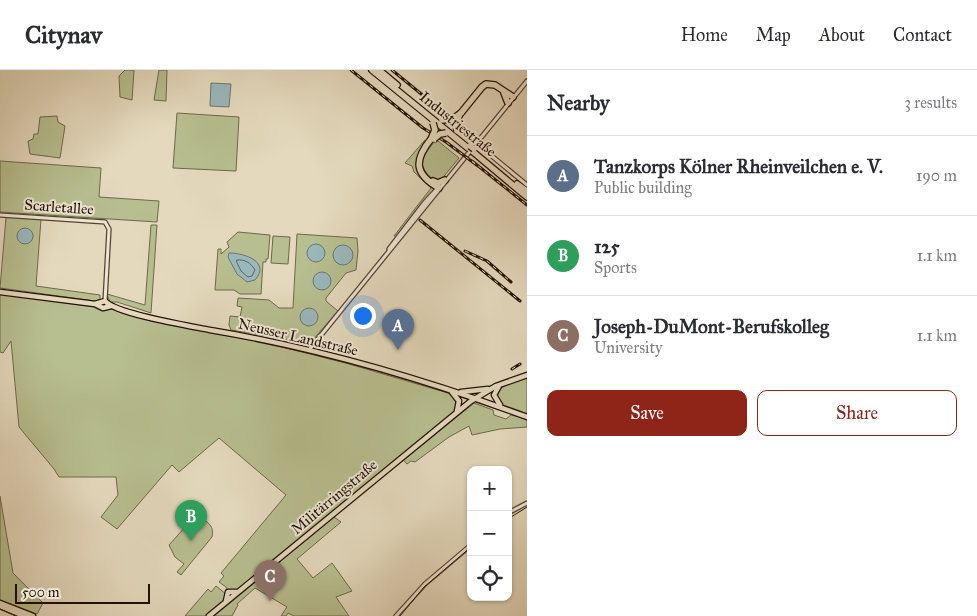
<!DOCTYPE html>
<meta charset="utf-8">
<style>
:root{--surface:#fff;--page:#f7f7f7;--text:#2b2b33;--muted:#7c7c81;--line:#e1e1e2;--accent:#8f2418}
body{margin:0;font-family:"IM FELL Great Primer",serif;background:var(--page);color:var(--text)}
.controls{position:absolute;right:15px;bottom:15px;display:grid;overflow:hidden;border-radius:10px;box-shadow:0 1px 4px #0004}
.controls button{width:45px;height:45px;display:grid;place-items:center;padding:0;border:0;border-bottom:1px solid var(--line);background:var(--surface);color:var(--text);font:25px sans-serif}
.scale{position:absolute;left:15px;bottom:12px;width:135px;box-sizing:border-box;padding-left:5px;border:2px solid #241104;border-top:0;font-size:14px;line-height:18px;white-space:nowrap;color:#241104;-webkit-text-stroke:4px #ede6d4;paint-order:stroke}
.you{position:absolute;left:362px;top:245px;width:18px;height:18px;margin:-12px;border:4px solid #fff;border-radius:50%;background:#1a73e8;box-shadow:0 0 0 8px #1a73e833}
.badge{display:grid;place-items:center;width:32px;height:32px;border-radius:50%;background:var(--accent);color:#fff;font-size:16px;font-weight:700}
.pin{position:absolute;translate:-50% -41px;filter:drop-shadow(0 1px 2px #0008)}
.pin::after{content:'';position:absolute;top:26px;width:18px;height:15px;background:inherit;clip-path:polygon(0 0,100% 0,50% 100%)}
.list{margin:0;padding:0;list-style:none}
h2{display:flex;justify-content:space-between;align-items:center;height:65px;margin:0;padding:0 20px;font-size:21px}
h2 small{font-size:16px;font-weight:400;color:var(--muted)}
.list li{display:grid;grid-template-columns:32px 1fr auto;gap:15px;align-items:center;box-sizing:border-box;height:80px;padding:0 20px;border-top:1px solid var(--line)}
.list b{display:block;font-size:19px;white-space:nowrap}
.list p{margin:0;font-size:16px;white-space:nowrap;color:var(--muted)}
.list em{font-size:16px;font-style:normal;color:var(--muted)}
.actions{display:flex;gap:10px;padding:15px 20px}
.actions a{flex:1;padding:11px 0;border:1px solid var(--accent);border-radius:10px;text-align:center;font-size:18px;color:var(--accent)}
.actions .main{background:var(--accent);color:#fff}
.icon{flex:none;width:28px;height:28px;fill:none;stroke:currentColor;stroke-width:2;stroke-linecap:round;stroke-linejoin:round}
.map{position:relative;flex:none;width:527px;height:546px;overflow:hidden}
header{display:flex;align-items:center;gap:30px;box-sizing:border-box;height:70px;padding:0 25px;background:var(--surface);border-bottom:1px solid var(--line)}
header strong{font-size:24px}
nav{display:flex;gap:28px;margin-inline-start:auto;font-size:18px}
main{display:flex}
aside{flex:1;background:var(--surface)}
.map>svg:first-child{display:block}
</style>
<header>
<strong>Citynav</strong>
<nav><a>Home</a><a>Map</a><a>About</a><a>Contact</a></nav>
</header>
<main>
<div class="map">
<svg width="527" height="546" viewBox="0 0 527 546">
<rect width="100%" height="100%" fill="#e4d9bd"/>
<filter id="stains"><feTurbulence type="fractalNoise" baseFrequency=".004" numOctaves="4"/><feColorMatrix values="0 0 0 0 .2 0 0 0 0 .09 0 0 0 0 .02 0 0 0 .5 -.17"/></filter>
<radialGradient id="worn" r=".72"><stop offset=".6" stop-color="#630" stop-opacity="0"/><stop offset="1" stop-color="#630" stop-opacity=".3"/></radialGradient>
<!-- green -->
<path fill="#b7be8f" stroke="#6e684a" d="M125,0H134L132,30L120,27L119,6Z
M159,0H167L166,31L154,30Z
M177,43L239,47L236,101L173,98Z
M57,46L58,52L65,56L60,88L30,84L28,71L33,69L34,64H38L40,47Z
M430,69C422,79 410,92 420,105C424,111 430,114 434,119L397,166H394L431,118L414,102L412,96L405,93L424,71Z
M438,71L459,88L440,111H435C416,96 421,89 434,72L435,73Z
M0,91L101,98L99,127L159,131L157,152L0,142Z
M6,147L41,149L36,216L100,225V229L95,231L0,218Z
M151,155H157L151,243L117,232H110L107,224L145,235Z
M238,162L270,165L268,189H266V192H263L261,224H240L234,220H215L218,179H221V184L229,177L227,172Z
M297,164L357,168L358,181L356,200L346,203L326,228V231L338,241L310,273L231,260L229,255L230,246L240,247L242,237L237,236L238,228L269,230L279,238H293Z
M273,166L290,167L288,194L271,193Z
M0,224L111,239L170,255L263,272L349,294L448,323L455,329L457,338L450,346L237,521L227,520L226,517L219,512L224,506L221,503L286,425L219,368L179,402L172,395L117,459L101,447L118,425L116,407H59L54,399L19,357L11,271L3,283L0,282Z
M527,307V344C519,341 508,338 501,334C480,321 520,310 527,307Z
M474,333L493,340L494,345L506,349L511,345L527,349V357L500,359L472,365L469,356L449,367L415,392L411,391L407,394L403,390L338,443Z
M0,426L13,503L43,533L37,544L0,530Z
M195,446C205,450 215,454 212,467L181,505L177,502L184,494L175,487L169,475Z
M334,447L341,452L297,489L313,508L332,493L352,521L336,527L349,546H294L288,543L286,546H281L287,537L255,518L237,534L238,535L232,546H214Z
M216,516L226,524L227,529L207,546H185L208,519L211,522Z"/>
<!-- water -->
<path fill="#9ab7bb" stroke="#6b7572" d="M211,13L231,14L229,37L210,36Z
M17 166a8 8 0 1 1 16 0a8 8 0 1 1-16 0Z
M307 183a9 9 0 1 1 18 0a9 9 0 1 1-18 0Z
M333 185a10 10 0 1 1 20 0a10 10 0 1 1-20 0Z
M229,183C245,183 271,192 255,210L247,212L237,204L228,187Z
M313 211a9 9 0 1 1 18 0a9 9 0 1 1-18 0Z
M300 247a9 9 0 1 1 18 0a9 9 0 1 1-18 0Z"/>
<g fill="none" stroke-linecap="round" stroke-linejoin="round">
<!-- shore -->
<path stroke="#5f6460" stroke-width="1" d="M237,190C245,189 251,193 255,200L252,206L248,207L241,201L237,193Z"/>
<defs>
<path id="minor" d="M476,73L527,115
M0,145L105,152L109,159L105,231
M389,179L425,132L438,118
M309,280L527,11
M508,443L527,433
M396,546L425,514L471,475"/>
<path id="major" d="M0,222L95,234L103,238L111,236
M95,234L105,231C116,244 190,256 210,260C318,278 424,309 527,347
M499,316L494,325L500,335
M452,322L459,331L457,341
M461,322L488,319
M226,531L228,522H238
M0,533L33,546
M0,536L24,546
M209,546L471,331L496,316L527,305"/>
<path id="highway" d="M372,0L468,78
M379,0L397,15
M504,23L508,33
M461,43L482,17L486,14L495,15L513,27
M431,69C414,90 414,104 439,118
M472,81L527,127
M433,111L438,113L445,110
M517,114L527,121"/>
</defs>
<!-- minor casing -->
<use href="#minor" stroke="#544332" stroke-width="5.5"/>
<!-- major casing -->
<use href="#major" stroke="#241104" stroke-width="7"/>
<!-- highway casing -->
<use href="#highway" stroke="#241104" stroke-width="8"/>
<!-- minor -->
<use href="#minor" stroke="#ede6d4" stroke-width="3"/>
<!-- major -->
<use href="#major" stroke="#e4d9bd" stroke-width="4.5"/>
<!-- highway -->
<use href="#highway" stroke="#e4d9bd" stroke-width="5.5"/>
<!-- tram -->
<path stroke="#241104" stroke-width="1" d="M508,449L527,437
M0,539L16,546
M400,546L424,517L471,477"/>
<defs>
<path id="rail" d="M351,0L423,58L446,72L478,96
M392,0L475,68
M472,91L527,135
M420,150L520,231
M465,181L487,191L511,212
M512,299L520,294"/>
</defs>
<!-- rail casing -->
<use href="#rail" stroke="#241104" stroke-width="3"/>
<!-- rail -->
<use href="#rail" stroke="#ede6d4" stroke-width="1" stroke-dasharray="4" stroke-linecap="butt"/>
<defs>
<path id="highway-bridge" d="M442,50L453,49L461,43
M457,61L456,53L460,44
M431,69L435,60L433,53
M434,69L440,64L446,63
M470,76L474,79"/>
</defs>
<!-- highway-bridge casing -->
<use href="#highway-bridge" stroke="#241104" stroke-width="8" stroke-linecap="butt"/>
<!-- highway-bridge -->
<use href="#highway-bridge" stroke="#e4d9bd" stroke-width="5.5"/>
</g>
<g text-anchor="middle" stroke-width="4" stroke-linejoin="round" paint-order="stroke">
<!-- street labels -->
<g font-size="15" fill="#241104" stroke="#ede6d4">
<text transform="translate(458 54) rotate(39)" y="5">Industriestraße</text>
<text transform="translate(59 137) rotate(4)" y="5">Scarletallee</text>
<text transform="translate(298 267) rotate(13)" y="5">Neusser Landstraße</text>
<text transform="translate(334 427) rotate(-40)" y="5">Militärringstraße</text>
</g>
</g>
<rect width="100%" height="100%" filter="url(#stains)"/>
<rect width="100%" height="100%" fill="url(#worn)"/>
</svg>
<div class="controls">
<button>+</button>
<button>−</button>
<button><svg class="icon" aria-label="locate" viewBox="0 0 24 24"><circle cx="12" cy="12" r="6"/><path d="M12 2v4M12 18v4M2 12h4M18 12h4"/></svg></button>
</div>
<div class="scale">500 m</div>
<div class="you"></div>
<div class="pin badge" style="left:398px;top:280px;background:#5c6f8a">A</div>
<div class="pin badge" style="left:191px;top:471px;background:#2e9e5b">B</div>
<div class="pin badge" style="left:270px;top:531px;background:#8d6e63">C</div>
</div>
<aside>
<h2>Nearby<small>3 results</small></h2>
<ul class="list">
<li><span class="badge" style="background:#5c6f8a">A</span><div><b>Tanzkorps Kölner Rheinveilchen e. V.</b><p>Public building</p></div><em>190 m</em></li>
<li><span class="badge" style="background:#2e9e5b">B</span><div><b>125</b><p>Sports</p></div><em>1.1 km</em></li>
<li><span class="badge" style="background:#8d6e63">C</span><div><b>Joseph-DuMont-Berufskolleg</b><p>University</p></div><em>1.1 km</em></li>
</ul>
<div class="actions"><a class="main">Save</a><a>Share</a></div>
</aside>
</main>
